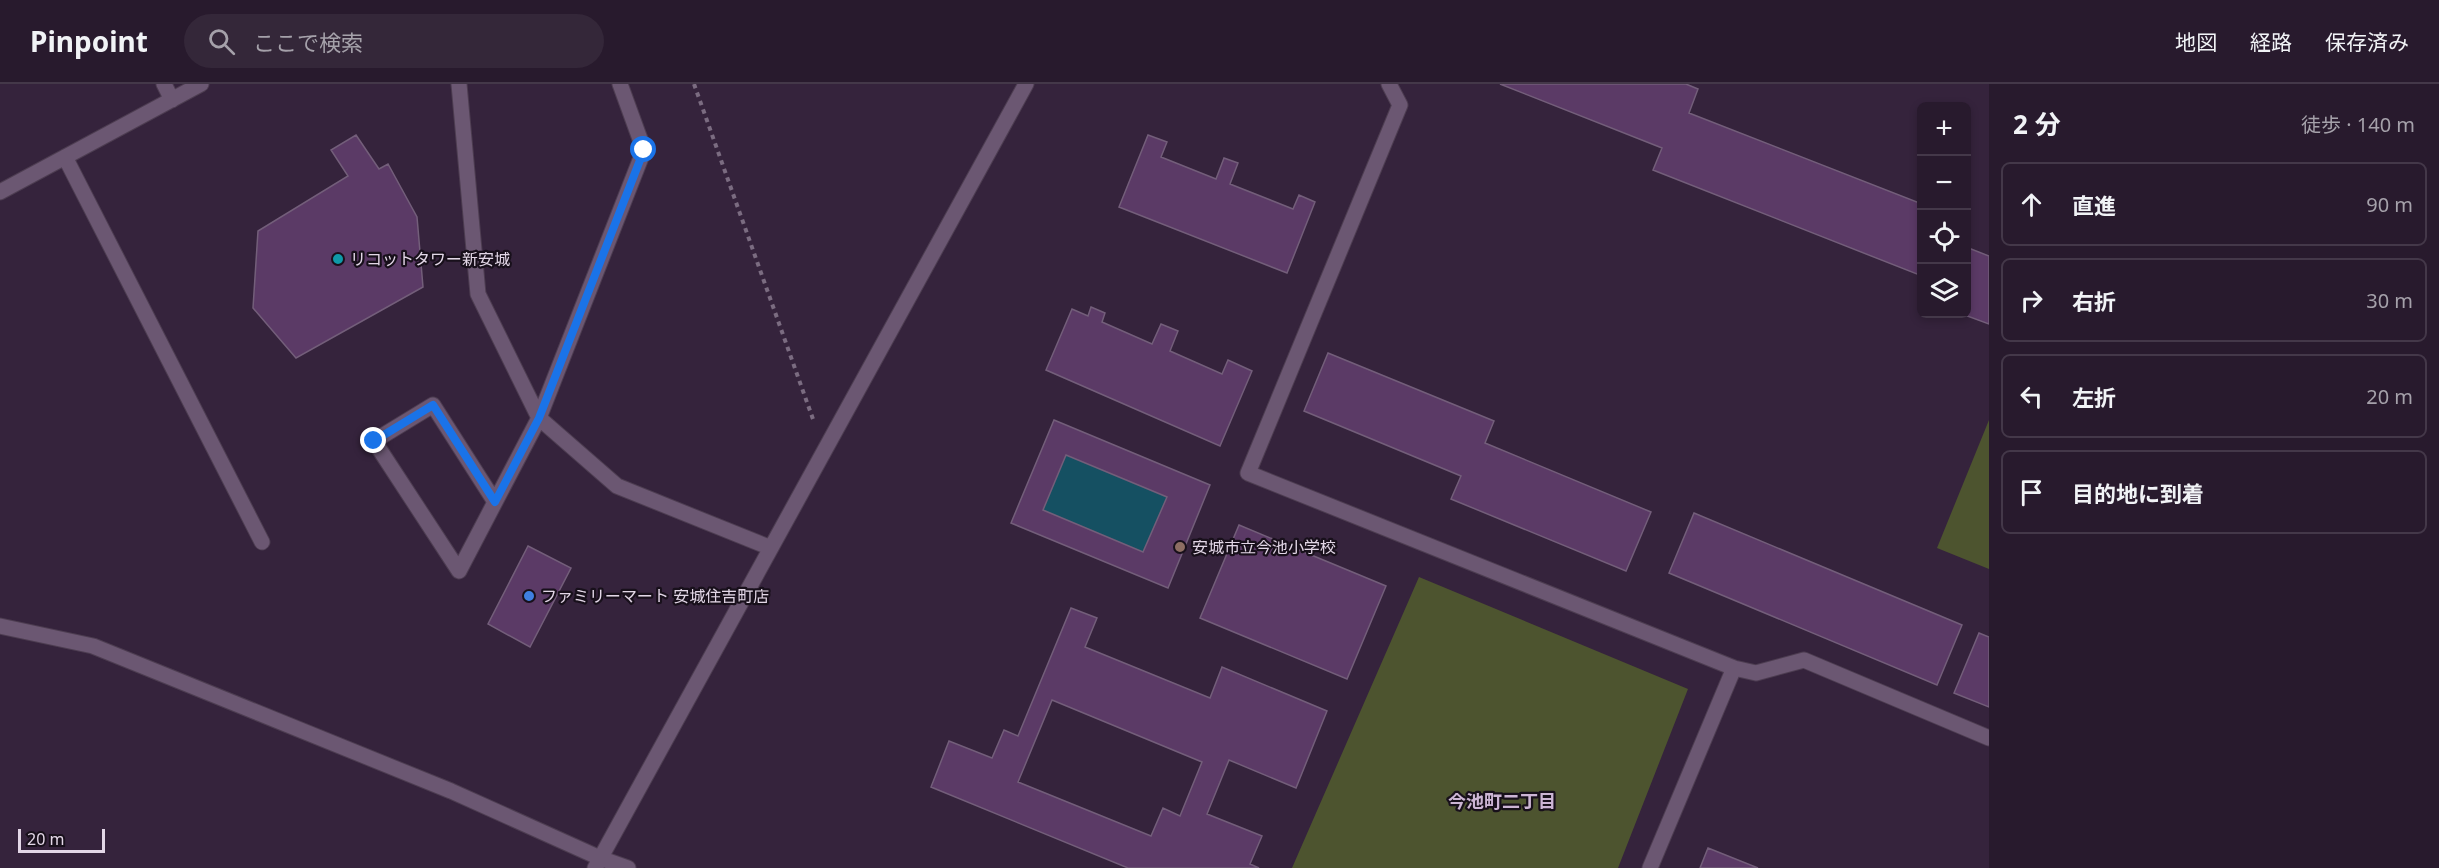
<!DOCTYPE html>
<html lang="ja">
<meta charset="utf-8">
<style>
:root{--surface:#281a2d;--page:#342739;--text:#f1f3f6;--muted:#a5a1aa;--line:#443849}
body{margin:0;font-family:"Noto Sans","Noto Sans JP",sans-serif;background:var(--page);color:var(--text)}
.controls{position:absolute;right:18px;top:18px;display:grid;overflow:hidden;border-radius:9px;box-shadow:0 3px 9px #0003}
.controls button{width:54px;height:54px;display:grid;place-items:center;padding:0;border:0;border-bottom:2px solid var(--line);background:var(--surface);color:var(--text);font:30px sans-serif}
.scale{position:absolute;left:18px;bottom:15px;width:87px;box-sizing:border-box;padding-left:6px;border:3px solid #e3d7e7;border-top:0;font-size:16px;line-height:21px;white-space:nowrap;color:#e3d7e7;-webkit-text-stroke:4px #18101b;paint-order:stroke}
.stop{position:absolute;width:18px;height:18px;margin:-14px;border:4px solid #1a73e8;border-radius:50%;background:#fff}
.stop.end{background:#1a73e8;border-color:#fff;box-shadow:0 2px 6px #0008}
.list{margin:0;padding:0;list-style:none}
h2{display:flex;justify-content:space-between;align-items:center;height:78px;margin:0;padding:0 24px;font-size:26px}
h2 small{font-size:20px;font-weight:400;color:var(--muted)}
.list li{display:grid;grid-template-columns:39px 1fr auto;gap:18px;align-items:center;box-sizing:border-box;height:84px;margin:0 12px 12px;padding:0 12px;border:2px solid var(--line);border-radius:9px}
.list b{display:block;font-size:22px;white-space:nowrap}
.list em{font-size:20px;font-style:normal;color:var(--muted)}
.icon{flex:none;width:33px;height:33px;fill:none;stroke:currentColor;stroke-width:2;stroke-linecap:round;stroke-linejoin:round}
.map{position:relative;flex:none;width:1989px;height:784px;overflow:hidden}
header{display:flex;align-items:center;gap:36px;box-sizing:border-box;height:84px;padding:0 30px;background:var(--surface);border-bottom:2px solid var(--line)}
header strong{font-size:28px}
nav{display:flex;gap:33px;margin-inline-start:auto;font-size:21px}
.search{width:420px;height:54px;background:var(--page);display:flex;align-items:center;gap:15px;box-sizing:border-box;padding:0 21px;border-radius:33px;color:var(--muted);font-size:22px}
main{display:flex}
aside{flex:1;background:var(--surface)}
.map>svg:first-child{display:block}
</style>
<header>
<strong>Pinpoint</strong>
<div class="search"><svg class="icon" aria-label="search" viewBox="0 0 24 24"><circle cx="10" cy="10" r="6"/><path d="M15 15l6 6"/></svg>ここで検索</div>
<nav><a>地図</a><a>経路</a><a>保存済み</a></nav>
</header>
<main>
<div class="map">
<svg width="1989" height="784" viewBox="0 0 1989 784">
<rect width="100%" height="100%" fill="#35233c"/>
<!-- green -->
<path fill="#4d542f" d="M1989,336V485L1937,464Z
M1419,493L1688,605L1618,784H1292Z"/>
<!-- water -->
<path fill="#155062" d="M1066,371L1167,413L1143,468L1043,426Z"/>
<!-- building -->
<path fill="#5b3a66" stroke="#735e7a" stroke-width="1.5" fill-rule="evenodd" d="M1500,0H1686L1698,5L1689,29L1922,120V192L1653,86L1662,64Z
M356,51L379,85L388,80L417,133L423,203L296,274L253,224L258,147L348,92L331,66Z
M1148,51L1167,58L1161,73L1216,95L1224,74L1238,79L1230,100L1293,125L1299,111L1315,118L1287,189L1119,123Z
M1966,163L1989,172V240L1962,230H1966Z
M1091,223L1105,229L1102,238L1152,260L1161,240L1178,247L1170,267L1222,290L1228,276L1252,287L1220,362L1046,286L1072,225L1088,232Z
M1328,269L1494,337L1485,359L1651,428L1626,487L1451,415L1461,392L1304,327Z
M1054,336L1210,401L1168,504L1011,439ZM1066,371L1167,413L1143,468L1043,426Z
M1694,429L1962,541L1937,601L1669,489Z
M1239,441L1386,502L1347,595L1200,534Z
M528,462L571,484L530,563L488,540Z
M1071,524L1097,534L1085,563L1210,614L1222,583L1327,627L1296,704L1229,676L1207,730L1262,752L1250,780L1259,784H1128L931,703L949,657L992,674L1004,646L1018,652ZM1052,616L1202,678L1180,732L1163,724L1151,752L1018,698Z
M1979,549L1989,553V623L1954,609Z
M1708,764L1758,784H1700Z"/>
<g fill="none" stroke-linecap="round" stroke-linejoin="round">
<defs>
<path id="minor" d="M164,0L172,16
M459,0L478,210L539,334L617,402L771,464
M1389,0L1400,21L1248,389L1734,584L1756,589L1804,576L1989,654
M65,73L262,458
M0,108L201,0
M495,418L433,321L374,357L459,487L539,334L644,66L620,0
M0,542L93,562L451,707L600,774L628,784
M595,784L1026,0
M1650,784L1734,584"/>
</defs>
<!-- minor casing -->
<use href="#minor" stroke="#4d3d51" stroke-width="17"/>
<!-- path -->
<path stroke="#7b6c81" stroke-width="4" stroke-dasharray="4.5 4.5" stroke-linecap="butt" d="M694,0L814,338"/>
<!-- minor -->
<use href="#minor" stroke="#6b5772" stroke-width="15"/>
</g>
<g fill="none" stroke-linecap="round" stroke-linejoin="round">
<!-- route -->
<path stroke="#1a73e8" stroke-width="8" d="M374,357L433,321L495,418L539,334L644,66"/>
</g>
<!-- markers -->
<circle fill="#0f9aa8" stroke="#18101b" stroke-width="2" cx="338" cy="175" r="6"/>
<circle fill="#8d6e63" stroke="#18101b" stroke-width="2" cx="1180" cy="463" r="6"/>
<circle fill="#3f7fe0" stroke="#18101b" stroke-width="2" cx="529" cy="512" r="6"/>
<g text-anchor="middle" stroke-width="4.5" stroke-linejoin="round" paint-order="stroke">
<!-- poi labels -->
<g font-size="16" fill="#e3d7e7" stroke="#18101b" text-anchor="start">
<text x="350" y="181">リコットタワー新安城</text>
<text x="1192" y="469">安城市立今池小学校</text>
<text x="541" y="518">ファミリーマート 安城住吉町店</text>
</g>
<!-- neighbourhood labels -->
<g font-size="18" font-weight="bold" fill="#ccb5d4" stroke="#18101b">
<text x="1502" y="724">今池町二丁目</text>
</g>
</g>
</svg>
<div class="controls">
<button>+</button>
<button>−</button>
<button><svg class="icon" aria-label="locate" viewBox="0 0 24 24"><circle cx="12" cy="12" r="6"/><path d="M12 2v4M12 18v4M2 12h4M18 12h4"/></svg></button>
<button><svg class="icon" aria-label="layers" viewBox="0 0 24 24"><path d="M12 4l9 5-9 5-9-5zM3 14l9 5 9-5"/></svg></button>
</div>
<div class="scale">20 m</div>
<div class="stop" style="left:644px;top:66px"></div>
<div class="stop end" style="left:374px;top:357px"></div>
</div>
<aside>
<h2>2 分<small>徒歩 · 140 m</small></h2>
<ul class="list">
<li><svg class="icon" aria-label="ahead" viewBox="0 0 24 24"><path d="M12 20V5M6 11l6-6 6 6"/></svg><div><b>直進</b></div><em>90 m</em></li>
<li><svg class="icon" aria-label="right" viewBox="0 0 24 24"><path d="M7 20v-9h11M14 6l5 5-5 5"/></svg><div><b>右折</b></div><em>30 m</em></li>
<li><svg class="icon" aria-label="left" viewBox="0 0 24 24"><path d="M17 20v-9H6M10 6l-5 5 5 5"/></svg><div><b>左折</b></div><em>20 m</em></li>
<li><svg class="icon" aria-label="arrive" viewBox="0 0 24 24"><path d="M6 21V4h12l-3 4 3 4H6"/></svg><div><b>目的地に到着</b></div></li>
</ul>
</aside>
</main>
